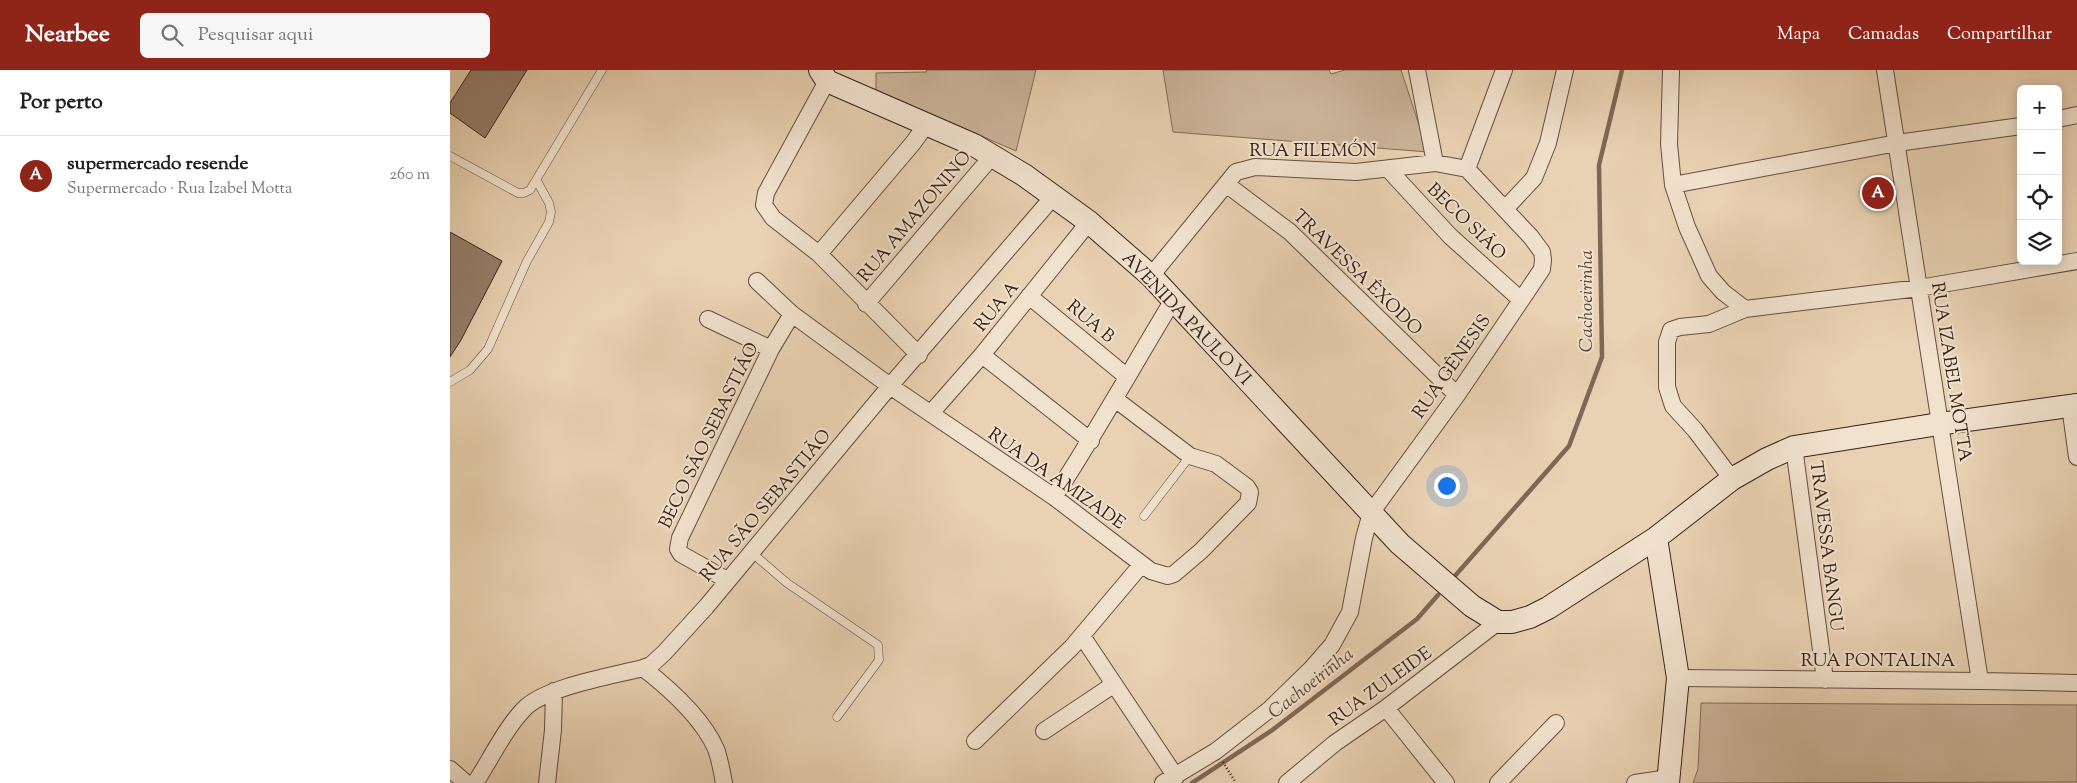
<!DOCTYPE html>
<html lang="pt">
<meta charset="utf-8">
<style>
:root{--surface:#fff;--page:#f6f6f6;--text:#202124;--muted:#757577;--line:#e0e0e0;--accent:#8f2418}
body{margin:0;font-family:"Sorts Mill Goudy",serif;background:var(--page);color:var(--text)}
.controls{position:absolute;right:15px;top:15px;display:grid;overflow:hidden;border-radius:8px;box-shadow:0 2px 12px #0003}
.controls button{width:45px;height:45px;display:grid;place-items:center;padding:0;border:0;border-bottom:1px solid var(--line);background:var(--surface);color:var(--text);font:25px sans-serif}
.you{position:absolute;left:996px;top:415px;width:18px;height:18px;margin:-12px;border:4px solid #fff;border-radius:50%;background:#1a73e8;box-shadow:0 0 0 8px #1a73e833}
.badge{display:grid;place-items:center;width:32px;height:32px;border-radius:50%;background:var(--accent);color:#fff;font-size:16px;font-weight:700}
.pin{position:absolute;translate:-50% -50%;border:2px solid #fff;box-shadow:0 1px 5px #0006}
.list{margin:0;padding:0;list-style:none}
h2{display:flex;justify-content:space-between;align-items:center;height:65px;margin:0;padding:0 20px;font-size:21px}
h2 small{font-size:16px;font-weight:400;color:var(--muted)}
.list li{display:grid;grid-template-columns:32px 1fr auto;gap:15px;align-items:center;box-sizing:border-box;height:80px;padding:0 20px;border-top:1px solid var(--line)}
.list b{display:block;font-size:19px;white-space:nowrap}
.list p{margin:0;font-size:16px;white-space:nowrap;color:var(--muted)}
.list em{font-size:16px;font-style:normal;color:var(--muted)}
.icon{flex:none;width:28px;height:28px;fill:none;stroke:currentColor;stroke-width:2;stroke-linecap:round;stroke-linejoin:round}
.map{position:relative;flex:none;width:1627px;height:713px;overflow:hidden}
header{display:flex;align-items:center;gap:30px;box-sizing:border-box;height:70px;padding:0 25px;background:var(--accent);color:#fff}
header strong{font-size:24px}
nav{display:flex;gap:28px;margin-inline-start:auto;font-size:18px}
.search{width:350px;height:45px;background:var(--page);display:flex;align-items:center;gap:12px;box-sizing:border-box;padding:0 18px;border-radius:8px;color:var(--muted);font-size:19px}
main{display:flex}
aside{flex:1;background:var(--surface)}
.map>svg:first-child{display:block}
</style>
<header>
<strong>Nearbee</strong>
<div class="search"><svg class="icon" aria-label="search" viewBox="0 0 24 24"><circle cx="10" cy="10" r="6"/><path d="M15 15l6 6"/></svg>Pesquisar aqui</div>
<nav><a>Mapa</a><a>Camadas</a><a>Compartilhar</a></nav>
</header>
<main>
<aside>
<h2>Por perto<small></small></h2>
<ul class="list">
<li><span class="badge">A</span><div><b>supermercado resende</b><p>Supermercado · Rua Izabel Motta</p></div><em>260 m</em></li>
</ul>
</aside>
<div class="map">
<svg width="1627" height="713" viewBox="0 0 1627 713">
<rect width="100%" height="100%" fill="#e9d2b3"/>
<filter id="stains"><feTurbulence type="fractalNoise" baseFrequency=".004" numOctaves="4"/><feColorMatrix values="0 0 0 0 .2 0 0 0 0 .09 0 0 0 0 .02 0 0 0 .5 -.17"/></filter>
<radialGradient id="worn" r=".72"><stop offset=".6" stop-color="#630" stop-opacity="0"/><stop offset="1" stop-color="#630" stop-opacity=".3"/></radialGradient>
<!-- green -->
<path fill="#cbb499" stroke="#816b5a" d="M477,0H586L566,81L426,20V3L476,2Z
M713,0H879L881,4L895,0H951L978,82L723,62Z
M1251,633L1627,635V712L1243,713L1248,699Z"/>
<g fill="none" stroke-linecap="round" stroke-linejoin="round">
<!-- stream -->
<path stroke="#7d6857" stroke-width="4.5" d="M1004,507L1119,376L1152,287L1149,95L1172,0
M742,713L821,661L967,549L988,525"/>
</g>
<!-- building -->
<path fill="#947e6a" stroke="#37221a" d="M21,0H77L35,68L0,43V33Z
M0,162L52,191L11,270L0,287Z"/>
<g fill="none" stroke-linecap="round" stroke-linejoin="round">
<defs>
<path id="lane" d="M0,86L68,123H74L80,120L152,0
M0,312L20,300L38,279L77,191L99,152L101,142L99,133L87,111
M694,446L740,386
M301,482L337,513L428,575L429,590L387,647"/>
<path id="street" d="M967,0L985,93
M1221,0L1219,74L1223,115L1237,157L1259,206L1273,222L1295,239
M1435,0L1530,611
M377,11L316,123L314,135L323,148L369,184L469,285
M1608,49L1627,45
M938,99L1000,166L1071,230
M1017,99L1054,0
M776,114L840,162L1007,325
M1223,115L1447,73L1571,56
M1055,139L1084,108L1098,73L1115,0
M369,184L463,73L476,55
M701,206L786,102L805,97L906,102L985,93L1017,99L1081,167L1092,182L1093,190L1092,199L1082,214L1007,325L921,443L914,468L900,542L882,575L862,598L820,639L766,681L713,713
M307,211L342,244L440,316L604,427L701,501L718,506L724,504L751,481L798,433L800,422L797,417L766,394L740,386L665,329
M579,226L676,306
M416,234L543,85
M258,249L321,279
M532,285L641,371
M1620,336L1627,387
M481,343L532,285L639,152
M1344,377L1375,610
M1282,409L1245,360L1223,336L1217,317V272L1221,260L1230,257L1259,254L1295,239L1469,218L1627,191
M604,427C646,363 683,296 723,230
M277,510L231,484L228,479L230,468L321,279L342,244
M632,566L726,707
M193,598C220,619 252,647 266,679C270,690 272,702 274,713
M1228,608L1530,611L1627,613
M936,638L996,713
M594,661L663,615
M525,671L622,577L692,494
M0,699L16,713
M25,713C41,689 54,660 74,639C95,617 162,606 193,598L201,595L214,583L256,537L440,316L603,127
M97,713L103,660L104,621
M837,713L885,673L936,638L1048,552
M1048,713L1106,653
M1185,713L1219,708"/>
<path id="secondary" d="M370,0L377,11L524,75L574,105L639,152L701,206L950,474L1022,536L1048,552H1062L1080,547L1098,538L1206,468L1282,409L1317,389L1344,377L1489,354L1627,335
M1206,468L1228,608L1218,713"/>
</defs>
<!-- lane casing -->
<use href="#lane" stroke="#644e40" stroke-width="9"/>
<!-- street casing -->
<use href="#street" stroke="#644e40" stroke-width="18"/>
<!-- secondary casing -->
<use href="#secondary" stroke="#37221a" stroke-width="24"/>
<!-- path -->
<path stroke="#37221a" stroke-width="2.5" stroke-dasharray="1 2.5" stroke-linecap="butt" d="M773,692L786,713"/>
<!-- lane -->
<use href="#lane" stroke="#f1e2ce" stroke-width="8"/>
<!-- street -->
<use href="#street" stroke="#f1e2ce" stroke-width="16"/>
<!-- secondary -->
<use href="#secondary" stroke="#f1e2ce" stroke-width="22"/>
</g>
<g text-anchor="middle" stroke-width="4" stroke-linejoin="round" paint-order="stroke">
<!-- street labels -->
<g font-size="18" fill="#37221a" stroke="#f1e2ce">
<text x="863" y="86">RUA FILEMÓN</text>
<text transform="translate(464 146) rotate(-50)" y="6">RUA AMAZONINO</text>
<text transform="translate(1017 151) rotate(44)" y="6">BECO SIÃO</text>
<text transform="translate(908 202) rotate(44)" y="6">TRAVESSA ÊXODO</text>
<text transform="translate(546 236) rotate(-51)" y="6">RUA A</text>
<text transform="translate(737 248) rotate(46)" y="6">AVENIDA PAULO VI</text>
<text transform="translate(641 251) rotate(40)" y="6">RUA B</text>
<text transform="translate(1001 296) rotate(-55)" y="6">RUA GÊNESIS</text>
<text transform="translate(1502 302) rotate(81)" y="6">RUA IZABEL MOTTA</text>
<text transform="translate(258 365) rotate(-64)" y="6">BECO SÃO SEBASTIÃO</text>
<text transform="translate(607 408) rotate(35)" y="6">RUA DA AMIZADE</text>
<text transform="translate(315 435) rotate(-50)" y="6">RUA SÃO SEBASTIÃO</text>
<text transform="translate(1377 476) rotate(83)" y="6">TRAVESSA BANGU</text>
<text x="1428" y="596">RUA PONTALINA</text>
<text transform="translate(930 616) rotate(-36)" y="6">RUA ZULEIDE</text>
</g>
<!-- water labels -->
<g font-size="19" font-style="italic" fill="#5a4538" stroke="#f1e2ce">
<text transform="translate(1135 231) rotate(-90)" y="7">Cachoeirinha</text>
<text transform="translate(860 612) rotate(-38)" y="7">Cachoeirinha</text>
</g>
</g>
<rect width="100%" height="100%" filter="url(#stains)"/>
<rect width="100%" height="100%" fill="url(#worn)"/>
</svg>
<div class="controls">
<button>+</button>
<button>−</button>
<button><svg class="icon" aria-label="locate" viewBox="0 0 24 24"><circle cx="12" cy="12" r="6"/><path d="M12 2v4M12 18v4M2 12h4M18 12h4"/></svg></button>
<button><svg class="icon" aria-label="layers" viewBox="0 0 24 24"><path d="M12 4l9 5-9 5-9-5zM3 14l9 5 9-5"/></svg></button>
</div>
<div class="you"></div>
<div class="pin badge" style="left:1428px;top:123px">A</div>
</div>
</main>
